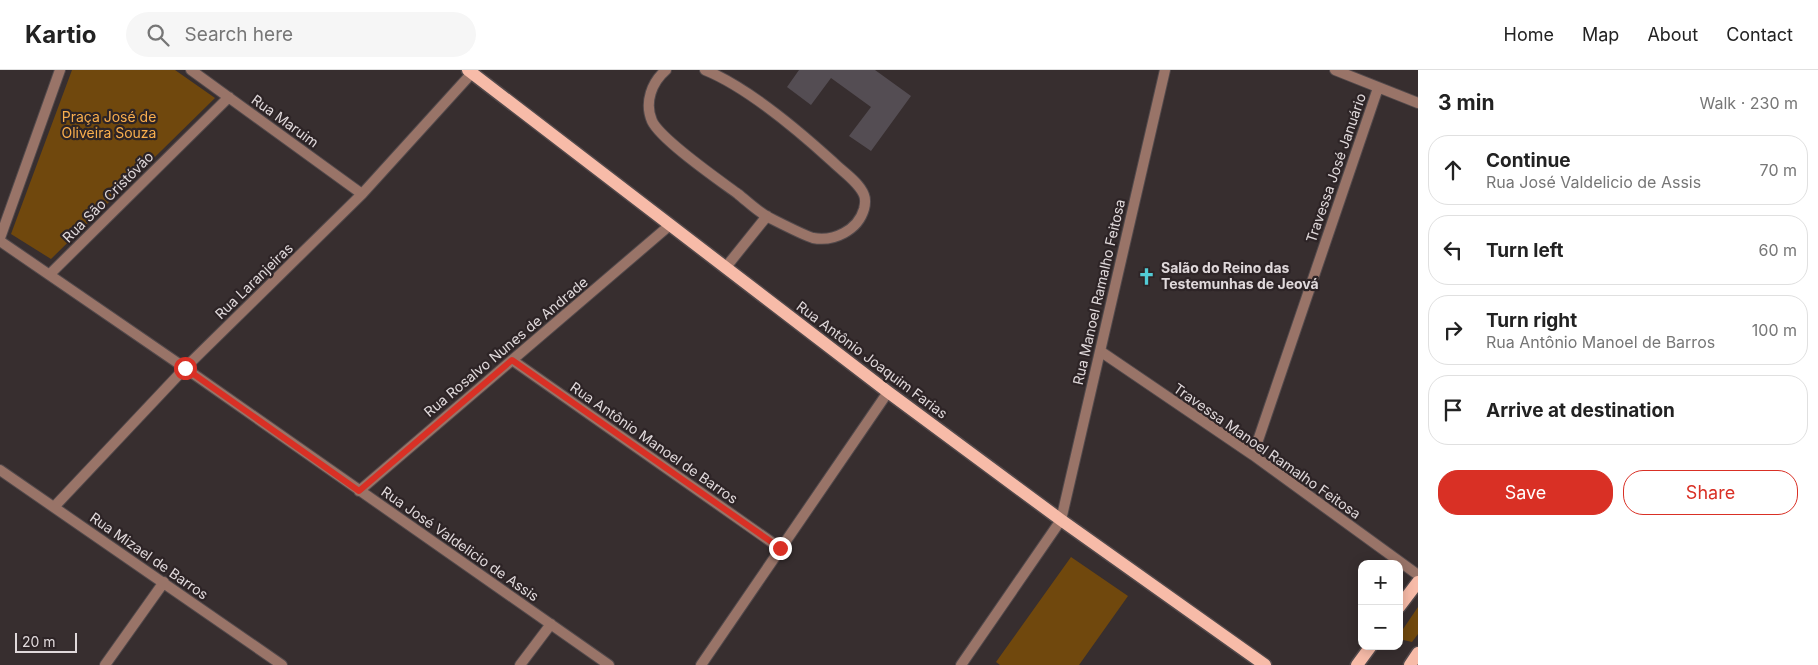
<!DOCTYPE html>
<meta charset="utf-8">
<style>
:root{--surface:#fff;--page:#f6f6f6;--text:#222;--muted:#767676;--line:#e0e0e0;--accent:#d93025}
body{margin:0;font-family:Inter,sans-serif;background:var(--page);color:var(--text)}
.controls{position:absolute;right:15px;bottom:15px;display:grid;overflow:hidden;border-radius:10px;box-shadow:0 2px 12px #0003}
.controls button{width:45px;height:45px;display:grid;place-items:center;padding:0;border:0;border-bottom:1px solid var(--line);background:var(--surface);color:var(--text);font:25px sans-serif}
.scale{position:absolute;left:15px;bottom:12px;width:62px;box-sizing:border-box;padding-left:5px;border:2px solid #e0d9db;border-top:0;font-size:14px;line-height:18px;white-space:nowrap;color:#e0d9db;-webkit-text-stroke:4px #2d2426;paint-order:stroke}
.stop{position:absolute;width:15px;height:15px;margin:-11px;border:4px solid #d93025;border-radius:50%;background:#fff}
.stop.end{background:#d93025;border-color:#fff;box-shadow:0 1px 5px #0008}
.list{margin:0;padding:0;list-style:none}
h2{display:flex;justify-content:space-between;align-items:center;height:65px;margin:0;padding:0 20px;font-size:21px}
h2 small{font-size:16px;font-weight:400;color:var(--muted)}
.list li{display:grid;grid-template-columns:32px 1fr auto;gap:15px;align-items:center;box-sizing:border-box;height:70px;margin:0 10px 10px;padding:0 10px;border:1px solid var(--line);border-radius:20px}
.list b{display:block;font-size:19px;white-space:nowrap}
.list p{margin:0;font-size:16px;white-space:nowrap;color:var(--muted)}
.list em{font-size:16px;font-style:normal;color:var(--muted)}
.actions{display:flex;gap:10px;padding:15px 20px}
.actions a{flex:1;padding:11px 0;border:1px solid var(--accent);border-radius:20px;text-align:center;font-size:18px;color:var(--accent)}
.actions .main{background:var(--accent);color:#fff}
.icon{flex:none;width:28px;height:28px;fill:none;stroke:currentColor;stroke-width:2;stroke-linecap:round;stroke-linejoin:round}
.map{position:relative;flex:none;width:1418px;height:595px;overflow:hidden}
header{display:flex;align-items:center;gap:30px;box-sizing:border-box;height:70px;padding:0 25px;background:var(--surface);border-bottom:1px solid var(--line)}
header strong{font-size:24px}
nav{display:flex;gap:28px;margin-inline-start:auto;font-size:18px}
.search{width:350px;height:45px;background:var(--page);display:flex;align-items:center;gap:12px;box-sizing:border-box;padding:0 18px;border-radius:28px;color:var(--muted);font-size:19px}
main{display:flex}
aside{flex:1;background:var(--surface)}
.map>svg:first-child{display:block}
</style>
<header>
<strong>Kartio</strong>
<div class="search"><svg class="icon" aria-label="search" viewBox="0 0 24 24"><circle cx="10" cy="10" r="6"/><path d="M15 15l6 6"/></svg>Search here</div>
<nav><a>Home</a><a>Map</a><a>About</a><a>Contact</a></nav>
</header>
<main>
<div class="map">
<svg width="1418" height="595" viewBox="0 0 1418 595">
<rect width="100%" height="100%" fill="#372e2f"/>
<!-- green -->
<path fill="#70480d" d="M72,0H175L215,28L51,189L11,164Z
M1071,487L1128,526L1079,595H1000L996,592Z
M1418,537V564L1412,572L1399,569V565Z"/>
<!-- building -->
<path fill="#544d53" d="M799,0H875L911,26L871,81L849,66L871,37L831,8L811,35L787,17Z"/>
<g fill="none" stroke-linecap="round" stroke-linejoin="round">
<defs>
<path id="lane" d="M666,0C652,12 644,32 652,51C661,70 719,110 738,124C748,132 757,141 768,147C778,152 803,165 813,168C834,172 858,160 864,139C865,135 866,130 864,125C859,112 843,102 833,92C799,61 747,17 705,0
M726,197L767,146"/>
<path id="street" d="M191,0L362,124
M1335,0L1418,33
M0,168L60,0
M0,171L185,298L609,595
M50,204L229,27
M1100,281L1253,385L1418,505
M512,290L780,478
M1253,385L1378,18
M0,400L282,595
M359,421L670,155
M54,437L185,298L362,124L472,3
M105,595L164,512
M520,595L551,554
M701,595L888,322
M961,595L1061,450L1165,0"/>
<path id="primary" d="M468,0L888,322L1061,450L1265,595
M1399,537L1418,512
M1357,595L1371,576
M1410,595L1418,583"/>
</defs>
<!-- lane casing -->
<use href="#lane" stroke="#52494b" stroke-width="12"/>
<!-- street casing -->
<use href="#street" stroke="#52494b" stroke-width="12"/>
<!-- primary casing -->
<use href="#primary" stroke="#52494b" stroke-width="15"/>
<!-- lane -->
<use href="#lane" stroke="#997468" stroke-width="10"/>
<!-- street -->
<use href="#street" stroke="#997468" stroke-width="10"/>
<!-- primary -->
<use href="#primary" stroke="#f7bba8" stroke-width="12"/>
</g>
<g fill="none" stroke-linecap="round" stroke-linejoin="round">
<!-- route -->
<path stroke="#d93025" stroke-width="6" d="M185,298L359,421L512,290L780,478"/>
</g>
<!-- icons -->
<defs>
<symbol id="church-bare" viewBox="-9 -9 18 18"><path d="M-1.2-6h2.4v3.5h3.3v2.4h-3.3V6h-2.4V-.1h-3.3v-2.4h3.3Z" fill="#52ccd6" stroke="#2d2426" stroke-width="2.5" paint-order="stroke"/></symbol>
</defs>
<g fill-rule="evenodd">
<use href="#church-bare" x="1134" y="194" width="25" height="25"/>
</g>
<g text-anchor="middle" stroke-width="4.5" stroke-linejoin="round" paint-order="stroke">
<!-- park labels -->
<g font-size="14" fill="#f9ae4d" stroke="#2d2426">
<text x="109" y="52">Praça José de<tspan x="109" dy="16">Oliveira Souza</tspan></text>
</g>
<!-- street labels -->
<g font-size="14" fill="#e0d9db" stroke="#2d2426">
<text transform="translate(285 51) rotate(36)" y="5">Rua Maruim</text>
<text transform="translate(1336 98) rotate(-71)" y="5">Travessa José Januário</text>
<text transform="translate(108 127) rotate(-45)" y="5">Rua São Cristóvão</text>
<text transform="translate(254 211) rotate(-44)" y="5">Rua Laranjeiras</text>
<text transform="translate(1099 222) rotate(-77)" y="5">Rua Manoel Ramalho Feitosa</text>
<text transform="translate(506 277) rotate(-40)" y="5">Rua Rosalvo Nunes de Andrade</text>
<text transform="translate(872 290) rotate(37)" y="5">Rua Antônio Joaquim Farias</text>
<text transform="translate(654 373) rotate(35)" y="5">Rua Antônio Manoel de Barros</text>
<text transform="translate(1267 381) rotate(35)" y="5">Travessa Manoel Ramalho Feitosa</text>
<text transform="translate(460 474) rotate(35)" y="5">Rua José Valdelicio de Assis</text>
<text transform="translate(149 486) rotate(35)" y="5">Rua Mizael de Barros</text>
</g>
<!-- poi labels -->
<g font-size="14" font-weight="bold" fill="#e0d9db" stroke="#2d2426" text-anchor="start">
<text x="1161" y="203">Salão do Reino das<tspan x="1161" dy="16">Testemunhas de Jeová</tspan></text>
</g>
</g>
</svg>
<div class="controls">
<button>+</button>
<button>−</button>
</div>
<div class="scale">20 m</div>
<div class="stop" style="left:185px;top:298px"></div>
<div class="stop end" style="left:780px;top:478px"></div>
</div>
<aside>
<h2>3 min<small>Walk · 230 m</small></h2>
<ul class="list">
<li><svg class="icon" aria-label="ahead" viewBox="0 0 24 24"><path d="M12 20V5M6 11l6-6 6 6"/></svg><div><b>Continue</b><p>Rua José Valdelicio de Assis</p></div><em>70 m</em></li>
<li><svg class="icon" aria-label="left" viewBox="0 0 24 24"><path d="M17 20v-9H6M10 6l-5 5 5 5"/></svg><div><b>Turn left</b></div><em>60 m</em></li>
<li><svg class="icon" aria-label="right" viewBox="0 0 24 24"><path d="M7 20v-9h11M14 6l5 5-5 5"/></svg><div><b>Turn right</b><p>Rua Antônio Manoel de Barros</p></div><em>100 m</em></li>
<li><svg class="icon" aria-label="arrive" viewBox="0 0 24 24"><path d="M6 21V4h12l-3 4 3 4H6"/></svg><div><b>Arrive at destination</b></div></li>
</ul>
<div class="actions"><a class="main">Save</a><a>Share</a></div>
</aside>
</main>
